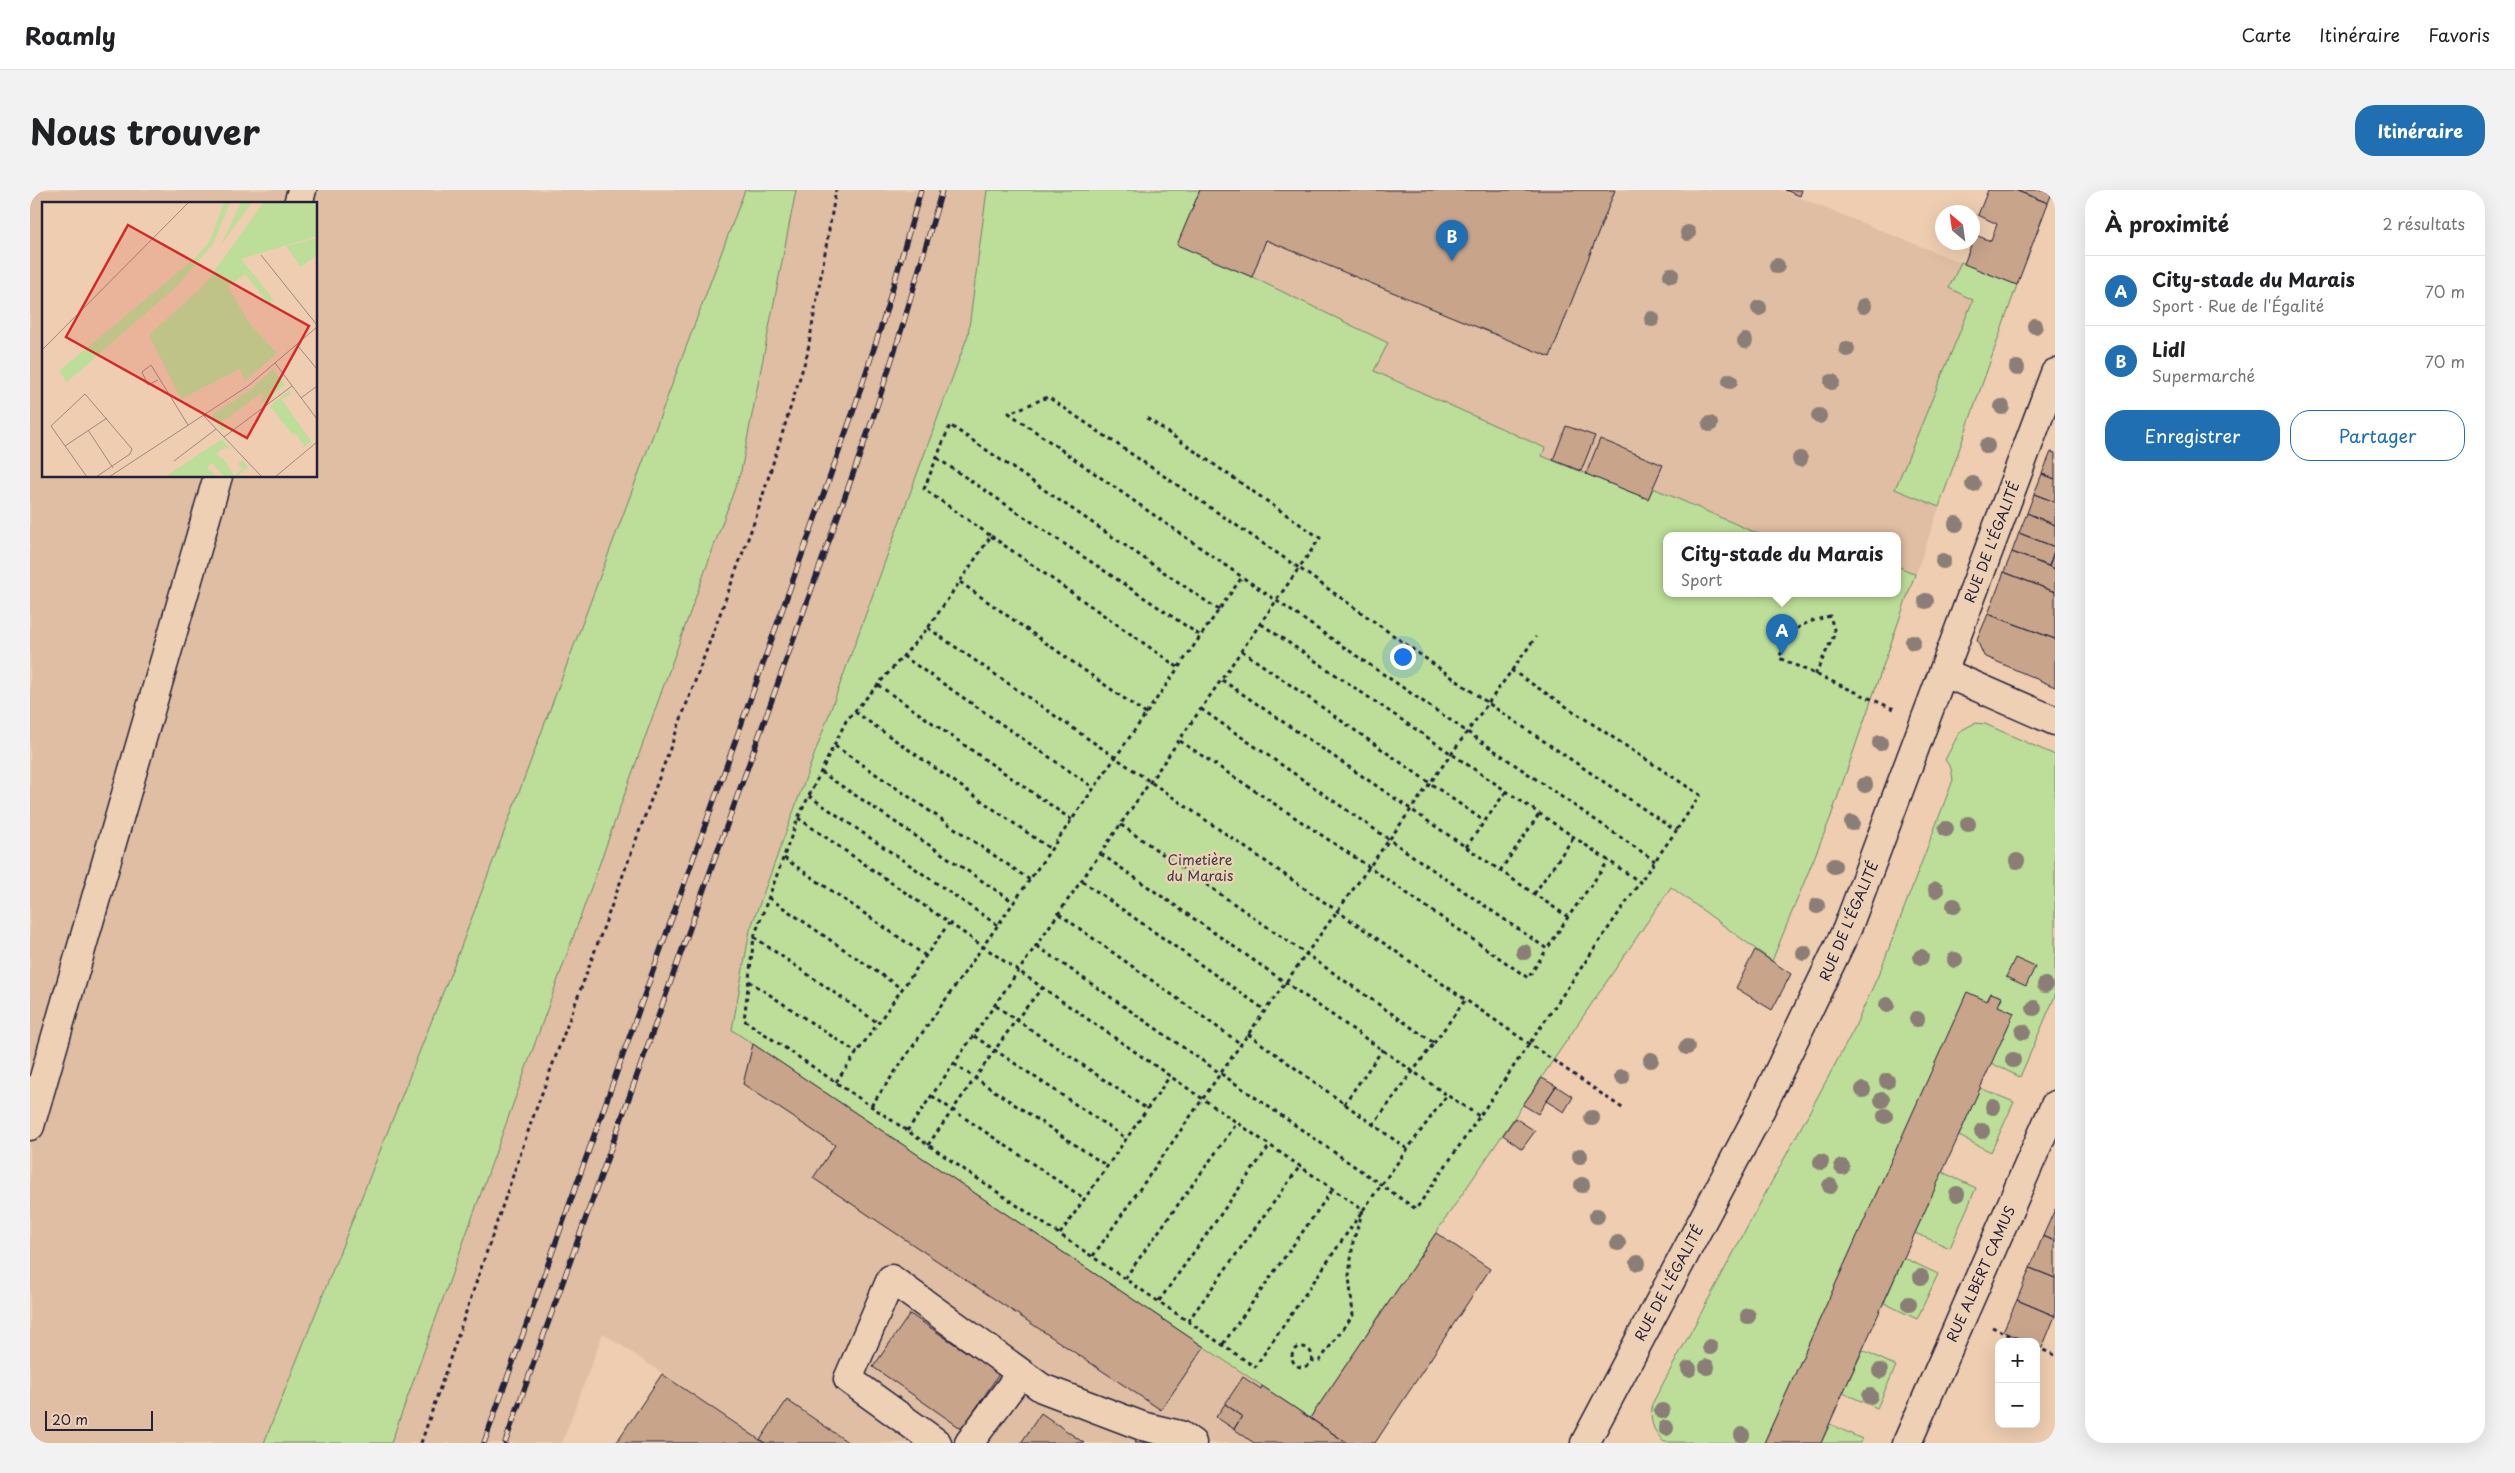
<!DOCTYPE html>
<html lang="fr">
<meta charset="utf-8">
<style>
:root{--surface:#fff;--page:#f2f2f2;--text:#202124;--muted:#757577;--line:#e0e0e0;--accent:#1f6fb2}
body{margin:0;font-family:"Playpen Sans",sans-serif;background:var(--page);color:var(--text)}
.controls{position:absolute;right:15px;bottom:15px;display:grid;overflow:hidden;border-radius:10px;box-shadow:0 5px 20px #0002}
.controls button{width:45px;height:45px;display:grid;place-items:center;padding:0;border:0;border-bottom:1px solid var(--line);background:var(--surface);color:var(--text);font:25px sans-serif}
.compass{position:absolute;left:1905px;top:15px;width:45px;height:45px;border-radius:50%;background:var(--surface);box-shadow:0 5px 20px #0002;rotate:331deg}
.scale{position:absolute;left:15px;bottom:12px;width:108px;box-sizing:border-box;padding-left:5px;border:2px solid #22223b;border-top:0;font-size:14px;line-height:18px;white-space:nowrap;color:#22223b;-webkit-text-stroke:4px #eed0b5;paint-order:stroke}
.you{position:absolute;left:1372px;top:466px;width:18px;height:18px;margin:-12px;border:4px solid #fff;border-radius:50%;background:#1a73e8;box-shadow:0 0 0 8px #1a73e833}
.badge{display:grid;place-items:center;width:32px;height:32px;border-radius:50%;background:var(--accent);color:#fff;font-size:16px;font-weight:700}
.pin{position:absolute;translate:-50% -41px;filter:drop-shadow(0 1px 2px #0008)}
.pin::after{content:'';position:absolute;top:26px;width:18px;height:15px;background:inherit;clip-path:polygon(0 0,100% 0,50% 100%)}
.popup{position:absolute;left:1633px;top:342px;width:238px;height:65px;box-sizing:border-box;display:grid;place-content:center;border-radius:10px;background:var(--surface);filter:drop-shadow(0 1px 4px #0005);font-size:16px;white-space:nowrap;color:var(--muted)}
.popup b{font-size:19px;color:var(--text)}
.popup::after{content:'';position:absolute;left:50%;top:100%;margin-left:-10px;border:10px solid transparent;border-top-color:var(--surface)}
.list{margin:0;padding:0;list-style:none}
h2{display:flex;justify-content:space-between;align-items:center;height:65px;margin:0;padding:0 20px;font-size:21px}
h2 small{font-size:16px;font-weight:400;color:var(--muted)}
.list li{display:grid;grid-template-columns:32px 1fr auto;gap:15px;align-items:center;box-sizing:border-box;height:70px;padding:0 20px;border-top:1px solid var(--line)}
.list b{display:block;font-size:19px;white-space:nowrap}
.list p{margin:0;font-size:16px;white-space:nowrap;color:var(--muted)}
.list em{font-size:16px;font-style:normal;color:var(--muted)}
.actions{display:flex;gap:10px;padding:15px 20px}
.actions a{flex:1;padding:11px 0;border:1px solid var(--accent);border-radius:20px;text-align:center;font-size:18px;color:var(--accent)}
.actions .main{background:var(--accent);color:#fff}
.map{position:relative;flex:none;width:2025px;height:1253px;overflow:hidden;border-radius:20px}
header{display:flex;align-items:center;gap:30px;box-sizing:border-box;height:70px;padding:0 25px;background:var(--surface);border-bottom:1px solid var(--line)}
header strong{font-size:24px}
nav{display:flex;gap:28px;margin-inline-start:auto;font-size:18px}
.intro{display:flex;align-items:center;justify-content:space-between;box-sizing:border-box;height:120px;padding:0 30px}
h1{margin:0;font-size:35px}
.button{padding:12px 22px;border-radius:20px;background:var(--accent);color:#fff;font-size:18px;font-weight:700}
main{display:flex;gap:30px;padding:0 30px}
aside{flex:1;background:var(--surface);border-radius:20px;box-shadow:0 5px 20px #0002}
.map>svg:first-child{display:block}
</style>
<header>
<strong>Roamly</strong>
<nav><a>Carte</a><a>Itinéraire</a><a>Favoris</a></nav>
</header>
<div class="intro"><h1>Nous trouver</h1><a class="button">Itinéraire</a></div>
<main>
<div class="map">
<svg width="2025" height="1253" viewBox="0 0 2025 1253">
<rect width="100%" height="100%" fill="#eecdb0"/>
<filter id="ink" filterUnits="userSpaceOnUse"><feTurbulence type="fractalNoise" baseFrequency=".02" numOctaves="2"/><feDisplacementMap in="SourceGraphic" scale="10" xChannelSelector="R" yChannelSelector="G"/><feConvolveMatrix kernelMatrix="1 2 1 2 8 2 1 2 1" color-interpolation-filters="sRGB"/></filter>
<g filter="url(#ink)">
<!-- built -->
<path fill="#dfbea3" fill-rule="evenodd" d="M0,0H1750L1987,95L1800,629L938,145L720,739L702,840L1316,1253H735L573,1143L532,1253H0ZM14,14H286V286H14ZM1637,346H1867V404H1637Z"/>
<!-- green -->
<path fill="#bcde98" stroke="#6f806a" d="M715,0H766L711,281L361,1253H234L429,762Z
M957,0H1170L1148,55L1222,87L1358,153L1344,181L1515,258L1512,266L1618,309L1623,298L1733,346H1637V404H1867V376L1885,384L1800,629L1742,771L1641,697L1280,1228L702,840L720,740L938,145Z
M1931,72L1987,95L1909,317L1865,299L1943,110L1919,98Z
M1945,533L1955,534L2025,565V806L1990,887L1961,873L1984,823L1968,816L1971,807L1961,803L1957,811L1937,803L1734,1253L1634,1252C1622,1239 1620,1232 1622,1214L1823,841L1851,779L1923,590L1921,578L1915,570L1930,541Z
M1950,898L1984,912L1961,962L1929,946Z
M1912,982L1946,998L1920,1058L1885,1043Z
M1874,1068L1908,1084L1887,1129L1854,1113Z
M1833,1160L1866,1176L1847,1218L1813,1203Z
M1800,1234L1832,1249L1830,1253H1791Z"/>
<!-- building -->
<path fill="#c8a48b" stroke="#22223b" d="M1170,0H1585L1520,167L1236,50L1222,87L1147,55Z
M1755,0H1772L1770,6Z
M1958,0H1985L2018,13L1987,95L1934,74L1945,45L1961,51L1967,34L1948,25Z
M1985,0H2023L2018,13Z
M1536,236L1565,246L1551,281L1523,270Z
M1570,249L1633,275L1618,309L1556,284Z
M2021,262L2025,263V289L2012,284Z
M2012,284L2025,289V312L2004,304Z
M2004,304L2025,312V335L1997,323Z
M1997,323L2025,335V357L1989,343Z
M1989,343L2025,357L2019,376L1982,362Z
M2025,361V379L2019,376Z
M1982,362L2025,379V402L1974,382Z
M1974,382L2025,402V449L1958,424Z
M1958,424L2025,449V497L1954,466L1947,450Z
M1725,760L1761,784L1742,820L1706,798Z
M1985,768L2005,777L1996,796L1976,787Z
M1937,802L1957,811L1961,803L1972,807L1968,816L1984,823L1813,1203L1791,1253H1734Z
M723,854L1174,1157L1131,1220L783,988L805,955L713,894Z
M1512,888L1526,896L1508,924L1493,915Z
M1526,896L1543,907L1534,922L1516,911Z
M1485,928L1505,941L1492,959L1473,945Z
M2025,1019V1051L2013,1046Z
M1406,1043L1460,1079L1345,1253H1317L1280,1228Z
M2013,1046L2025,1051V1088L2000,1078Z
M2000,1078L2025,1088V1126L1987,1110Z
M1987,1110L2025,1126L2012,1158L2006,1156V1152H1997L1973,1141Z
M880,1124L969,1184L932,1239L843,1177Z
M632,1184L730,1250L735,1253H586Z
M1213,1187L1231,1199L1232,1196L1317,1253H1224L1204,1239L1212,1226L1195,1214Z
M757,1210L819,1253H735L730,1250Z
M1195,1214L1212,1226L1204,1239L1186,1227Z
M1011,1223L1054,1253H991Z
M1110,1244L1122,1253H1105Z"/>
<g fill="none" stroke-linecap="round" stroke-linejoin="round">
<defs>
<path id="minor" d="M268,14L272,0
M1913,482L2025,531
M0,936L188,286
M907,1253L818,1189L861,1089L1012,1198L1112,1236L1150,1245L1162,1253
M939,1253L991,1183
M1555,1253L1725,931L1817,739L2025,183
M1877,1253L2025,915"/>
</defs>
<!-- minor casing -->
<use href="#minor" stroke="#22223b" stroke-width="31"/>
<!-- path -->
<path stroke="#22223b" stroke-width="3" stroke-dasharray="4 4" stroke-linecap="butt" d="M1117,228L1290,348L1269,378L1018,207L979,223L1212,387
M907,268L1171,446
M961,346L1149,478
M930,392L1116,524
M1189,420L920,235L894,299L961,346L898,438L816,531L768,628L724,747L714,830L1225,1177L1333,1020L1417,905L1449,926
M898,438L1595,920
M1212,461L1454,631
M873,466L1064,598
M1481,480L1670,605L1646,641
M1785,485L1805,443L1800,426C1767,435 1763,436 1749,468L1864,519
M1192,490L1538,727L1579,670
M848,495L1042,630
M1171,519L1517,759L1538,727
M825,522L1022,660
M1150,551L1338,676L1498,788L1517,759
M805,556L1000,690
M791,582L985,713
M779,606L969,736
M768,628L1333,1020L1323,1052L1319,1086L1323,1125L1290,1170L1282,1171
M1091,635L1404,853L1343,935
M1436,657L1477,600
M1071,664L1417,905
M754,668L896,766
M1470,681L1510,623
M1052,691L1235,820
M1504,704L1544,647
M739,708L872,799
M1029,724L1211,854
M724,747L848,833
M1007,756L1386,1019L1610,692L1231,434
M719,791L827,863
M966,816L1117,919
M1218,844L1377,959
M944,846L1097,949
M1404,853L1435,810
M924,874L1077,976
M806,892L919,733
M902,906L1055,1009
M1314,914L1353,859
M841,916L1212,387L1625,671
M877,941L1269,378L1458,513L1646,641L1610,692
M898,955L986,830L1012,798
M1030,1044L1140,886
M1063,1066L1211,854L1506,447
M1095,1088L1207,933
M1129,1111L1240,955
M1158,1131L1270,976
M1962,1137L1994,1152
M1193,1154L1303,999
M1262 1167a10 10 0 1 1 20 0a10 10 0 1 1-20 0Z
M2006,1157L2025,1165
M391,1253L502,930L726,327L777,165L806,0"/>
<!-- minor -->
<use href="#minor" stroke="#eed0b5" stroke-width="28"/>
<defs>
<path id="rail" d="M454,1253L822,225L853,131L891,0
M475,1253L842,231L872,138L912,0"/>
</defs>
<!-- rail casing -->
<use href="#rail" stroke="#22223b" stroke-width="5.5"/>
<!-- rail -->
<use href="#rail" stroke="#eed0b5" stroke-width="4" stroke-dasharray="11" stroke-linecap="butt"/>
</g>
<!-- trees -->
<g fill="#8a7e77">
<circle cx="1658" cy="43" r="8"/>
<circle cx="1747" cy="76" r="8"/>
<circle cx="1641" cy="85" r="8"/>
<circle cx="1834" cy="116" r="8"/>
<circle cx="1729" cy="118" r="8"/>
<circle cx="1622" cy="129" r="8"/>
<circle cx="2005" cy="136" r="8"/>
<circle cx="1715" cy="151" r="8"/>
<circle cx="1817" cy="159" r="8"/>
<circle cx="1987" cy="178" r="8"/>
<circle cx="1700" cy="191" r="8"/>
<circle cx="1802" cy="192" r="8"/>
<circle cx="1972" cy="217" r="8"/>
<circle cx="1789" cy="226" r="8"/>
<circle cx="1680" cy="234" r="8"/>
<circle cx="1957" cy="256" r="8"/>
<circle cx="1770" cy="269" r="8"/>
<circle cx="1943" cy="294" r="8"/>
<circle cx="1926" cy="334" r="8"/>
<circle cx="1913" cy="371" r="8"/>
<circle cx="1896" cy="411" r="8"/>
<circle cx="1883" cy="452" r="8"/>
<circle cx="1850" cy="553" r="8"/>
<circle cx="1835" cy="595" r="8"/>
<circle cx="1822" cy="633" r="8"/>
<circle cx="1938" cy="634" r="8"/>
<circle cx="1916" cy="639" r="8"/>
<circle cx="1987" cy="671" r="8"/>
<circle cx="1804" cy="676" r="8"/>
<circle cx="1906" cy="700" r="8"/>
<circle cx="1787" cy="716" r="8"/>
<circle cx="1924" cy="716" r="8"/>
<circle cx="1494" cy="762" r="8"/>
<circle cx="1774" cy="763" r="8"/>
<circle cx="1891" cy="767" r="8"/>
<circle cx="1925" cy="770" r="8"/>
<circle cx="2015" cy="795" r="8"/>
<circle cx="1857" cy="815" r="8"/>
<circle cx="2004" cy="818" r="8"/>
<circle cx="1887" cy="829" r="8"/>
<circle cx="1993" cy="842" r="8"/>
<circle cx="1657" cy="857" r="8"/>
<circle cx="1621" cy="870" r="8"/>
<circle cx="1983" cy="870" r="8"/>
<circle cx="1592" cy="887" r="8"/>
<circle cx="1857" cy="891" r="8"/>
<circle cx="1833" cy="900" r="8"/>
<circle cx="1852" cy="910" r="8"/>
<circle cx="1963" cy="917" r="8"/>
<circle cx="1855" cy="926" r="8"/>
<circle cx="1562" cy="928" r="8"/>
<circle cx="1952" cy="941" r="8"/>
<circle cx="1550" cy="966" r="8"/>
<circle cx="1791" cy="972" r="8"/>
<circle cx="1812" cy="977" r="8"/>
<circle cx="1552" cy="995" r="8"/>
<circle cx="1800" cy="996" r="8"/>
<circle cx="1927" cy="1004" r="8"/>
<circle cx="1567" cy="1026" r="8"/>
<circle cx="1588" cy="1053" r="8"/>
<circle cx="1608" cy="1073" r="8"/>
<circle cx="1891" cy="1087" r="8"/>
<circle cx="1879" cy="1114" r="8"/>
<circle cx="1718" cy="1126" r="8"/>
<circle cx="1680" cy="1157" r="8"/>
<circle cx="1677" cy="1177" r="8"/>
<circle cx="1659" cy="1179" r="8"/>
<circle cx="1850" cy="1181" r="8"/>
<circle cx="1840" cy="1206" r="8"/>
<circle cx="1632" cy="1221" r="8"/>
<circle cx="1636" cy="1238" r="8"/>
<circle cx="1712" cy="1245" r="8"/>
</g>
</g>
<g text-anchor="middle" stroke-width="5" stroke-linejoin="round" paint-order="stroke">
<!-- street labels -->
<g font-size="14" fill="#22223b" stroke="#eed0b5">
<text transform="translate(1962 352) rotate(-69)" y="5">RUE DE L'ÉGALITÉ</text>
<text transform="translate(1819 731) rotate(-67)" y="5">RUE DE L'ÉGALITÉ</text>
<text transform="translate(1951 1084) rotate(-66)" y="5">RUE ALBERT CAMUS</text>
<text transform="translate(1639 1093) rotate(-62)" y="5">RUE DE L'ÉGALITÉ</text>
</g>
<!-- park labels -->
<g font-size="14" fill="#393e49" stroke="#eed0b5">
<text x="1170" y="675">Cimetière<tspan x="1170" dy="16">du Marais</tspan></text>
</g>
</g>
<!-- overview -->
<g transform="translate(12 12)">
<rect width="275" height="275" fill="#eecdb0"/>
<path d="M182,0H188L171,42L135,84L25,180L17,169L154,55L168,39ZM199,0H210L179,43ZM222,0H275V34L199,57L232,98L227,102L203,72L186,85L208,122L235,151L203,179L198,167L139,197L107,133L162,83ZM275,36V53L259,65L244,44ZM231,167L243,183L220,201L218,199L222,195L219,191L179,221L188,226L180,228L170,216L171,212L207,189ZM248,188L249,193L239,197L269,239L261,246L262,243L253,231L250,232L228,204ZM180,237L189,248L183,245L174,252L183,259L192,274L201,267L196,262L200,258L206,265L194,275H183L170,261L165,265L174,275H123Z" fill="#bcde98"/>
<path fill="none" stroke="#9c8981" stroke-width="1" d="M219,53L275,123M255,143L275,167M0,148L147,0M233,161L275,217M116,178L106,183L100,170L109,163L146,223M259,196L275,184M161,213L220,275M46,228L71,266M182,235L250,184M23,244L65,216M132,259L174,227M45,275L9,224L43,192L90,247L88,252L54,275M67,275L206,184L275,125M233,275L275,240"/>
<path fill="#d62828" fill-opacity="0.15" stroke="#d62828" stroke-width="2.5" d="M86,23L267,124L205,236L24,135Z"/>
<rect width="275" height="275" fill="none" stroke="#22223b" stroke-width="2.5"/>
</g>
</svg>
<div class="controls">
<button>+</button>
<button>−</button>
</div>
<svg class="compass" viewBox="-18 -18 36 36"><path d="M0-13l5 13h-10z" fill="#e53935"/><path d="M0 13l5-13h-10z" fill="#757577"/></svg>
<div class="scale">20 m</div>
<div class="you"></div>
<div class="pin badge" style="left:1752px;top:465px">A</div>
<div class="popup"><b>City-stade du Marais</b>Sport</div>
<div class="pin badge" style="left:1422px;top:71px">B</div>
</div>
<aside>
<h2>À proximité<small>2 résultats</small></h2>
<ul class="list">
<li><span class="badge">A</span><div><b>City-stade du Marais</b><p>Sport · Rue de l'Égalité</p></div><em>70 m</em></li>
<li><span class="badge">B</span><div><b>Lidl</b><p>Supermarché</p></div><em>70 m</em></li>
</ul>
<div class="actions"><a class="main">Enregistrer</a><a>Partager</a></div>
</aside>
</main>
